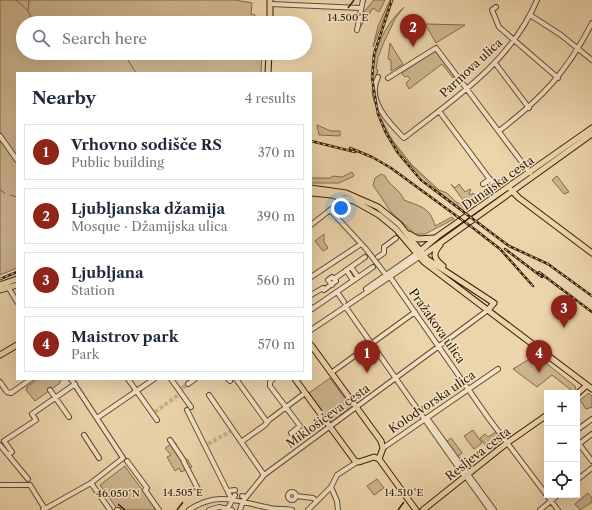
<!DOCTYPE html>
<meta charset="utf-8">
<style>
:root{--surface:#fff;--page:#f2f2f3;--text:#1f2937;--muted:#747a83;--line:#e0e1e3;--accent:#8f2418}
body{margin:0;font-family:"Libre Caslon Text",serif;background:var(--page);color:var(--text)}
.controls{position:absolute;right:12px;bottom:12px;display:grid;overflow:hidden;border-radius:0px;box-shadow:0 4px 16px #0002}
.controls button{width:36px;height:36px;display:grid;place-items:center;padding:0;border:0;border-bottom:1px solid var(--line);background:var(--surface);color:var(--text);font:20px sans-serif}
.you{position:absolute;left:341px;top:208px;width:14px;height:14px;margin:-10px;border:3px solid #fff;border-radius:50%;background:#1a73e8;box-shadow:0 0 0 6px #1a73e833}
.badge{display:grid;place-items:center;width:26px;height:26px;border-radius:50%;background:var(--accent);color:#fff;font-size:13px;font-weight:700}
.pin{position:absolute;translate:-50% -33px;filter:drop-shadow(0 1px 2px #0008)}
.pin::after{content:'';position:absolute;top:21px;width:14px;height:12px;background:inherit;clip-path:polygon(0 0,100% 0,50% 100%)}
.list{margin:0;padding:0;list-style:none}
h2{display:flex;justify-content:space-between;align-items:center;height:52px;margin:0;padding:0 16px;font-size:17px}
h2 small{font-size:13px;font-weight:400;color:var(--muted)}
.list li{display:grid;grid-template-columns:26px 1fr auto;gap:12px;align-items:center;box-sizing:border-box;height:56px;margin:0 8px 8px;padding:0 8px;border:1px solid var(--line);border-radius:0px}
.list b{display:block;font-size:15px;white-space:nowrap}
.list p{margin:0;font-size:13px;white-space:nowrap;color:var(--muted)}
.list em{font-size:13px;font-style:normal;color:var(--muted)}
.icon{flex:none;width:22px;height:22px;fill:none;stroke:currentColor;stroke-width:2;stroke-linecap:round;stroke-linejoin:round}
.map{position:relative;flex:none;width:592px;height:510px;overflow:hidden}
.search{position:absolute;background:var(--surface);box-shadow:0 4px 16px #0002;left:16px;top:16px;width:296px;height:44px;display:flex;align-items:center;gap:10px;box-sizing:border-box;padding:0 14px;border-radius:22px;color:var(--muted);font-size:15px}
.panel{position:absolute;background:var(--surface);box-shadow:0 4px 16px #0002;left:16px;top:72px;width:296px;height:308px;border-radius:0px}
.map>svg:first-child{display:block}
</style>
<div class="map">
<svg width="592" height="510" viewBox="0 0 592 510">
<rect width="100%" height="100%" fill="#ecd4ab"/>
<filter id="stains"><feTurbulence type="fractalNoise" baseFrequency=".005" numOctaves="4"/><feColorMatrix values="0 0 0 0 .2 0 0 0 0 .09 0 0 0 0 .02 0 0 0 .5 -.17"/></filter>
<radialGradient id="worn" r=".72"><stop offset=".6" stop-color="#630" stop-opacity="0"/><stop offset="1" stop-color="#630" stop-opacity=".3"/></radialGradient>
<!-- green -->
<path fill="#cdb58f" stroke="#826a4c" d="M0,0H235L252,3L251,14L255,15V23H23V53H262L261,73H17V268L0,275Z
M374,0H385L379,12L373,8L359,29L364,12Z
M390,0H391L373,47L378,26Z
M404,7L395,19L384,42L378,57L376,69L378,70L374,82H373C372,52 383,27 404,7Z
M425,24H428L465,25L436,43Z
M390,43L403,64L391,71V60L388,59Z
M435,51L455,76L453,78L442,64L409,89L406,83L410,79L408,76L405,77L402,74L403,72Z
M381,119L392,140L412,165L439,190L447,193L456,202L466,206L468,209L464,211C427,183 401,162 381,119Z
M317,125L331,131H340V136L319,135Z
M352,172L354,176L339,183H311V178H331L332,176L342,177Z
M381,174L385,176C390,187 400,189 404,200C421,207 430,207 435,226L452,217L454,219L425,234H415L391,212L373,185L375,178Z
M557,176L569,192L564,194L552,180Z
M451,184L455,188L459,184L465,192L470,189L471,190L469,193L470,195L473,193L476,197L480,194L476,200L482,197L469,208Z
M324,234V242L328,248L323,251L315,241Z
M536,355L575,386L576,390L571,393V390L552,375L537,387L513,369Z
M330,378L351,407L331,422L309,393Z
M38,379H63L59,382L60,383L35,401L26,390L27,387Z
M589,393L592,396V407L586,409L580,400Z
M473,430L482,443L474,449L464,436Z
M496,432L503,442L494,449L490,445L487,447L480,438L485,434L488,437Z
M451,438L462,453L457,457L446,442Z
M173,443L174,444L176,443V447L185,460L187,459L192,467L181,472L179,468L175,471L167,457L171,455L165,448Z
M125,466L129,472L157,510H118L100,485Z
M377,479L384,488L374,495L367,486Z
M588,493L592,498V502L580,510L575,504Z"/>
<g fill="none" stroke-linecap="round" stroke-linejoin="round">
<!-- stream -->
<path stroke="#7e6749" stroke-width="1" d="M16,0L27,10
M29,0L28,11L34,23
M21,52H23
M128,60L136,73
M0,190L5,193
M10,195L17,197"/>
<!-- minor-tunnel -->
<path stroke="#c8b08a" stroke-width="4" stroke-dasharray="4 2" stroke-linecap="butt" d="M182,388L188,384
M155,412L178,395
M208,444L231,431"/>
<defs>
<path id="minor" d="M270,4L361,8
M496,7L492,10L499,27L558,78
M530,15L561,35L592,60
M357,30L363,0
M495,63L529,108
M378,77C366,100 390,124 404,138C455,98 511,62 537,0
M388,78L436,48L530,173
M439,111L494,185
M499,131C542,98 567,72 592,23
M0,136L17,160
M483,184L490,179
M330,210L366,249L386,275
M311,225L339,203L342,198
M378,257L384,253V247L396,238
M351,267L358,277
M346,270L353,280
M388,274L489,419L558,510
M311,277L361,244
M7,285L17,302
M332,285L328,280L332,277
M366,289L416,254
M337,292L344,302
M311,295L323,288L324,290L336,281L334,279L365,257
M345,306L463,474
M311,307L312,309L373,267
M311,330L419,257
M331,373L415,312
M128,379L157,420
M171,379L191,407
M228,379L230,381
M236,379L267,422
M273,379L270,382V386L300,426L291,433
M0,382L7,392L11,393L31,379
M188,384L195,379
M50,390L69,417
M209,395L264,475
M187,410L232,500
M97,418L154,379
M427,418L494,510
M577,430L592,419
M84,435L99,458
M170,440L178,452
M577,441L592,461
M241,442L265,425L269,420L305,393
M579,444L592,434
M0,445L28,479
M383,448L498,369
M178,452L184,461
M8,455L12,452L4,441L36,420L32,414L75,384
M127,461L147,488L145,490L159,510
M184,462L199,491
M467,478L490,510
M577,480L592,468
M91,483L110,510
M0,485H30L45,509
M331,487L337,501L338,510
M228,491L235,490
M288 496a4 4 0 1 1 8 0a4 4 0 1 1-8 0Z
M242,496H243
M296,496L313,498L317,501
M43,510L91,483L123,458L71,379
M117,510H118
M189,510C218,490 239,502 270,508C278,510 285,508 292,510
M209,510L219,507L232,510
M227,510L235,495
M240,510L243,501L264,475L488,310
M308,510L331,487L337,475L357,462
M540,510L558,495"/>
<path id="major" d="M270,23V0
M268,73L269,53
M311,188L346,193L378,207L399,224L427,259L494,303L488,310
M511,190L519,198L592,253
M311,193L332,195L354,201L379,215L396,229L424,262L592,389
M409,234L418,239L434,238
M440,245C432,254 434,259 443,266
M419,252L438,236L592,128
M422,256L592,134
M0,285L17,279
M0,290L17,285
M311,345L381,441L383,448L379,459
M0,355L17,345
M295,379L355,461L359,462L374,457L379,459
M577,394L587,385
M379,459L416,510
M423,510L507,443L547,415"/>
</defs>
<!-- minor casing -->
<use href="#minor" stroke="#644d31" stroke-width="6"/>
<!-- major casing -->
<use href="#major" stroke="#372008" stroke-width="7"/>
<!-- minor -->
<use href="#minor" stroke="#f3e3c8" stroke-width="4"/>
<!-- major -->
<use href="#major" stroke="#ecd4ab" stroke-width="5"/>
<defs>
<path id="rail" d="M392,0L374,54L372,78L378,114L386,133L398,153L421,180L509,246L548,264L592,296
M311,141L355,152
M350,148L372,157L391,168L473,228L500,249L533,286
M505,249L542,277
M539,272L592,312
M0,279L17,272"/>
</defs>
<!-- rail casing -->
<use href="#rail" stroke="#372008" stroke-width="2.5"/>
<!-- rail -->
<use href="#rail" stroke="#f3e3c8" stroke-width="1" stroke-dasharray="3" stroke-linecap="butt"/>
</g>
<!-- ticks -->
<path fill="none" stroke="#372008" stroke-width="1.5" d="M348,8L354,0M118,504L125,510M177,510L183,502M398,510L404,502"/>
<g text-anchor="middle" stroke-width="3" stroke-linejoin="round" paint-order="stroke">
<!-- street labels -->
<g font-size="12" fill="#372008" stroke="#f3e3c8">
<text transform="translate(471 68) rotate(-43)" y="4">Parmova ulica</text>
<text transform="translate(498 183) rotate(-35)" y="4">Dunajska cesta</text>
<text transform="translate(437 326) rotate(55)" y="4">Pražakova ulica</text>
<text transform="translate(432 402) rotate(-34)" y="4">Kolodvorska ulica</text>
<text transform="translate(328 416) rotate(-36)" y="4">Miklošičeva cesta</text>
<text transform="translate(478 454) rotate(-38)" y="4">Resljeva cesta</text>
</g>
</g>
<g font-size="10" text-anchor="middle" fill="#372008" stroke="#f3e3c8" stroke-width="3" stroke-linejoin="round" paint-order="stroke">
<text x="348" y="21">14.500°E</text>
<text x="183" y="496">14.505°E</text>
<text x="404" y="496">14.510°E</text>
<text x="118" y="497">46.050°N</text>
</g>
<rect width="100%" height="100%" filter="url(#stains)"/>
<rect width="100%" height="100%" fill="url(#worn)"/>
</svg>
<div class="controls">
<button>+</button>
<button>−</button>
<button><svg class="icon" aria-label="locate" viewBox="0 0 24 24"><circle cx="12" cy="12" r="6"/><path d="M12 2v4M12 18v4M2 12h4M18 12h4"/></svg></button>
</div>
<div class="you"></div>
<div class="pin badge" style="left:367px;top:373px">1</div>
<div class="pin badge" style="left:413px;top:47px">2</div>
<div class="pin badge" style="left:564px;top:328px">3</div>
<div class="pin badge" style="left:539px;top:373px">4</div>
<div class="search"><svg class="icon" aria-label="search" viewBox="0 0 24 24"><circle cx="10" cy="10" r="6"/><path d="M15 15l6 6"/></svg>Search here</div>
<section class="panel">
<h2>Nearby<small>4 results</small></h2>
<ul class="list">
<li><span class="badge">1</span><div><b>Vrhovno sodišče RS</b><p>Public building</p></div><em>370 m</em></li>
<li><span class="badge">2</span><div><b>Ljubljanska džamija</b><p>Mosque · Džamijska ulica</p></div><em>390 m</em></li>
<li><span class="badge">3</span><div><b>Ljubljana</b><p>Station</p></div><em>560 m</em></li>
<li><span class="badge">4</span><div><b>Maistrov park</b><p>Park</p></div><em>570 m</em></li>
</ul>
</section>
</div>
